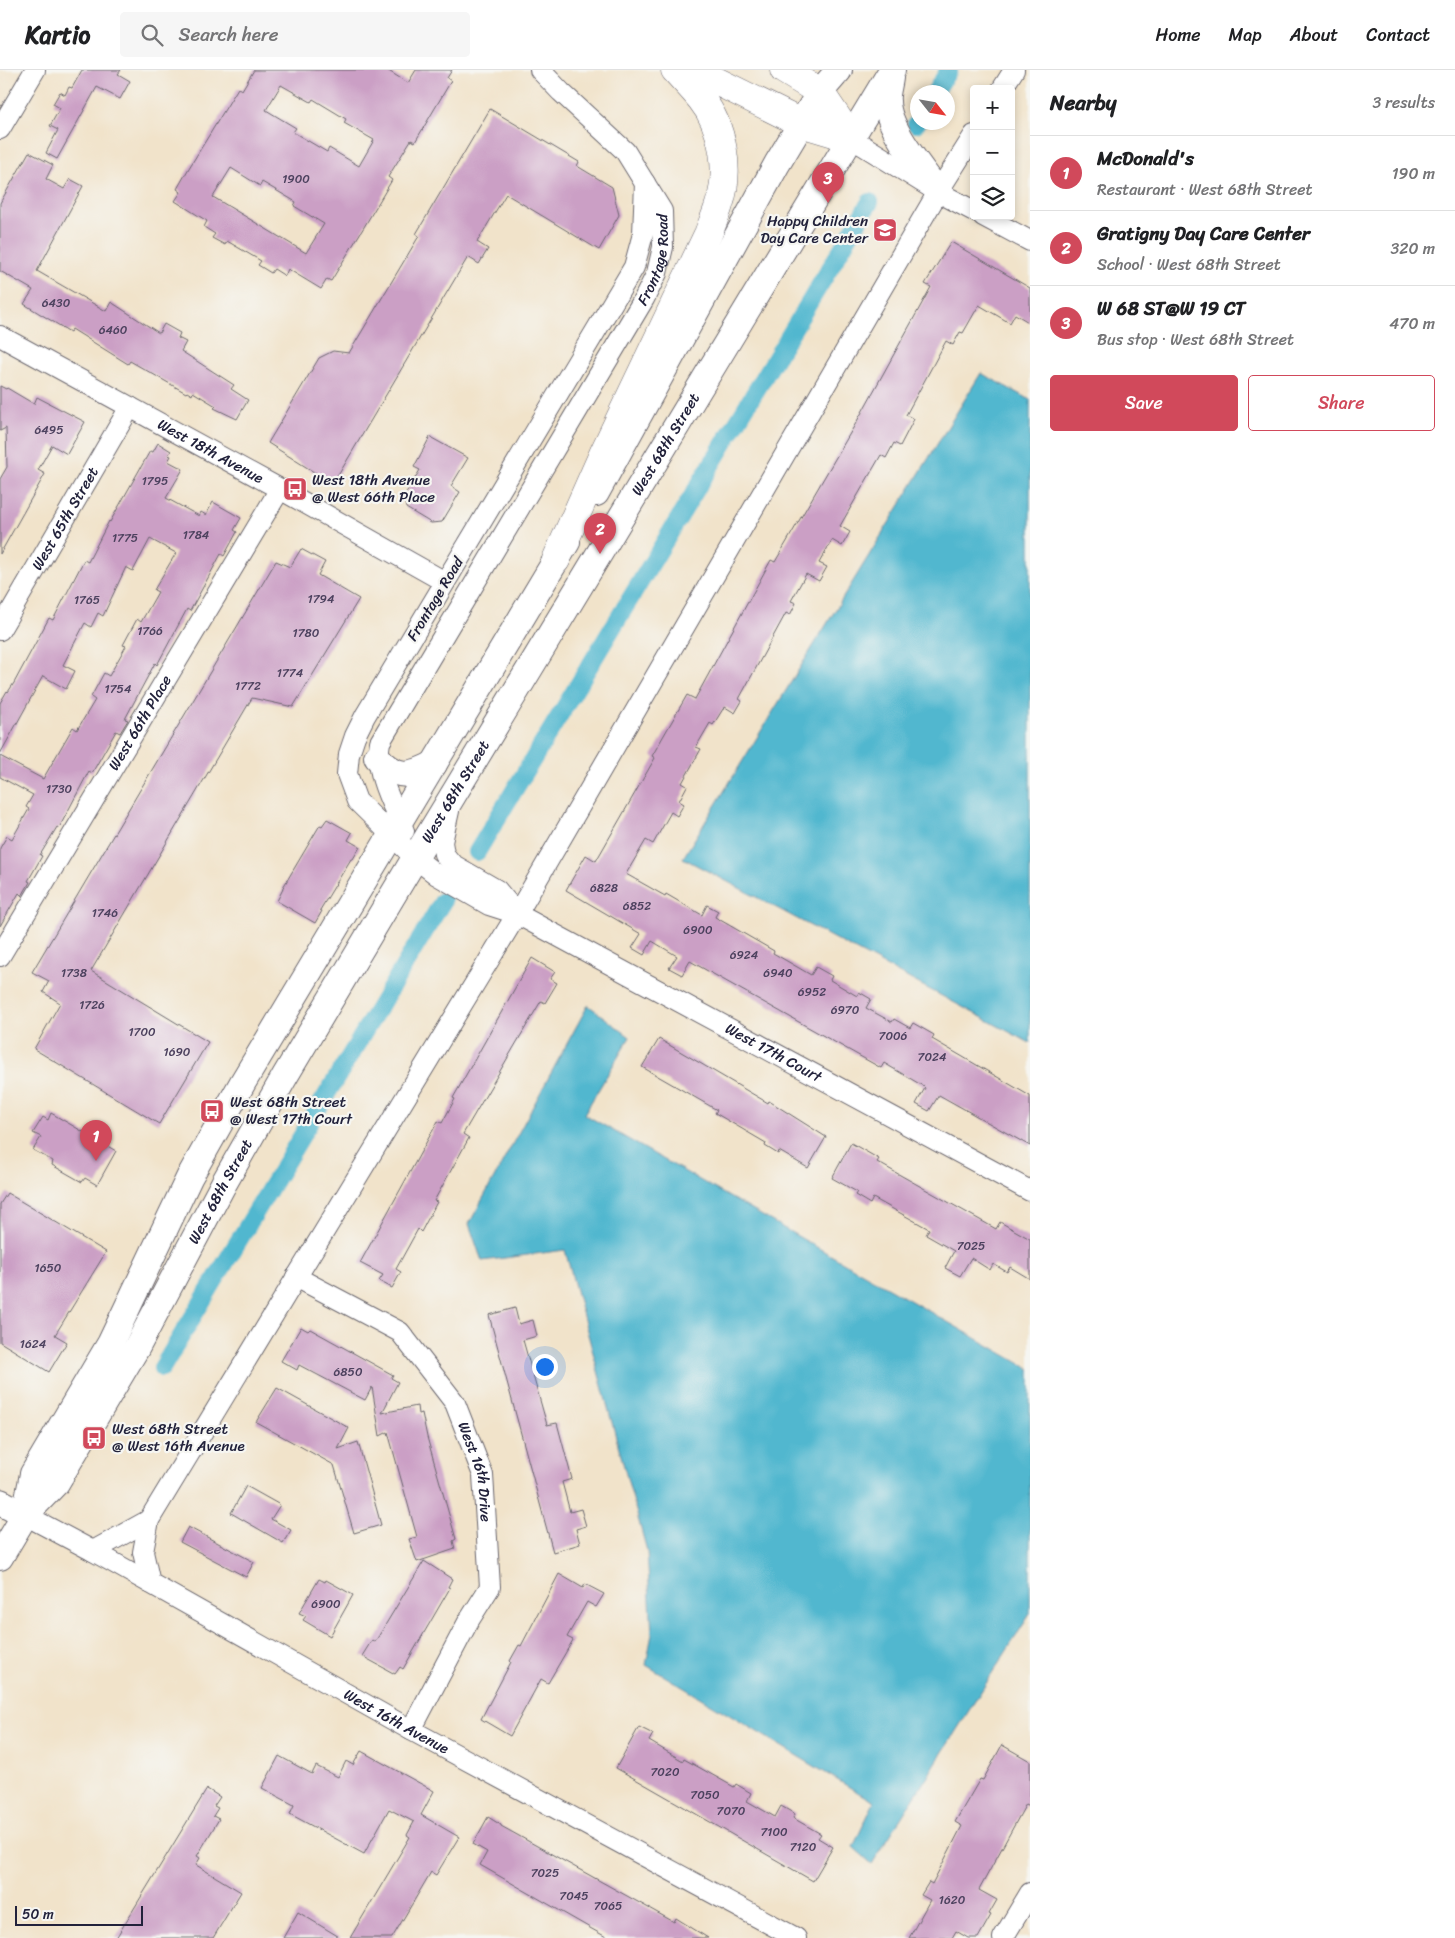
<!DOCTYPE html>
<meta charset="utf-8">
<style>
:root{--surface:#fff;--page:#f6f6f6;--text:#202124;--muted:#757577;--line:#e0e0e0;--accent:#d1495b}
body{margin:0;font-family:Sriracha,sans-serif;background:var(--page);color:var(--text)}
.controls{position:absolute;right:15px;top:15px;display:grid;overflow:hidden;border-radius:5px;box-shadow:0 2px 8px #0003}
.controls button{width:45px;height:45px;display:grid;place-items:center;padding:0;border:0;border-bottom:1px solid var(--line);background:var(--surface);color:var(--text);font:25px sans-serif}
.compass{position:absolute;left:910px;top:15px;width:45px;height:45px;border-radius:50%;background:var(--surface);box-shadow:0 2px 8px #0003;rotate:121deg}
.scale{position:absolute;left:15px;bottom:12px;width:128px;box-sizing:border-box;padding-left:5px;border:2px solid #22223b;border-top:0;font-size:14px;line-height:18px;white-space:nowrap;color:#22223b;-webkit-text-stroke:4px #f6f6f2;paint-order:stroke}
.you{position:absolute;left:544px;top:1296px;width:18px;height:18px;margin:-12px;border:4px solid #fff;border-radius:50%;background:#1a73e8;box-shadow:0 0 0 8px #1a73e833}
.badge{display:grid;place-items:center;width:32px;height:32px;border-radius:50%;background:var(--accent);color:#fff;font-size:16px;font-weight:700}
.pin{position:absolute;translate:-50% -41px;filter:drop-shadow(0 1px 2px #0008)}
.pin::after{content:'';position:absolute;top:26px;width:18px;height:15px;background:inherit;clip-path:polygon(0 0,100% 0,50% 100%)}
.list{margin:0;padding:0;list-style:none}
h2{display:flex;justify-content:space-between;align-items:center;height:65px;margin:0;padding:0 20px;font-size:21px}
h2 small{font-size:16px;font-weight:400;color:var(--muted)}
.list li{display:grid;grid-template-columns:32px 1fr auto;gap:15px;align-items:center;box-sizing:border-box;height:75px;padding:0 20px;border-top:1px solid var(--line)}
.list b{display:block;font-size:19px;white-space:nowrap}
.list p{margin:0;font-size:16px;white-space:nowrap;color:var(--muted)}
.list em{font-size:16px;font-style:normal;color:var(--muted)}
.actions{display:flex;gap:10px;padding:15px 20px}
.actions a{flex:1;padding:11px 0;border:1px solid var(--accent);border-radius:5px;text-align:center;font-size:18px;color:var(--accent)}
.actions .main{background:var(--accent);color:#fff}
.icon{flex:none;width:28px;height:28px;fill:none;stroke:currentColor;stroke-width:2;stroke-linecap:round;stroke-linejoin:round}
.map{position:relative;flex:none;width:1030px;height:1868px;overflow:hidden}
header{display:flex;align-items:center;gap:30px;box-sizing:border-box;height:70px;padding:0 25px;background:var(--surface);border-bottom:1px solid var(--line)}
header strong{font-size:24px}
nav{display:flex;gap:28px;margin-inline-start:auto;font-size:18px}
.search{width:350px;height:45px;background:var(--page);display:flex;align-items:center;gap:12px;box-sizing:border-box;padding:0 18px;border-radius:5px;color:var(--muted);font-size:19px}
main{display:flex}
aside{flex:1;background:var(--surface)}
.map>svg:first-child{display:block}
</style>
<header>
<strong>Kartio</strong>
<div class="search"><svg class="icon" aria-label="search" viewBox="0 0 24 24"><circle cx="10" cy="10" r="6"/><path d="M15 15l6 6"/></svg>Search here</div>
<nav><a>Home</a><a>Map</a><a>About</a><a>Contact</a></nav>
</header>
<main>
<div class="map">
<svg width="1030" height="1868" viewBox="0 0 1030 1868">
<rect width="100%" height="100%" fill="#f6f6f2"/>
<filter id="ink" filterUnits="userSpaceOnUse"><feTurbulence type="fractalNoise" baseFrequency=".02" numOctaves="2"/><feDisplacementMap in="SourceGraphic" scale="10" xChannelSelector="R" yChannelSelector="G"/><feConvolveMatrix kernelMatrix="1 2 1 2 8 2 1 2 1" color-interpolation-filters="sRGB"/></filter>
<filter id="wash" filterUnits="userSpaceOnUse"><feTurbulence type="fractalNoise" baseFrequency=".0096" numOctaves="4" result="noise"/><feDisplacementMap in="SourceGraphic" scale="20" xChannelSelector="R" yChannelSelector="G"/><feGaussianBlur stdDeviation="1.12" result="paint"/><feColorMatrix in="noise" values="0 0 0 0 0 0 0 0 0 0 0 0 0 0 0 0 0 1.4 0 .05"/><feComposite in="paint" operator="in"/></filter>
<g filter="url(#wash)">
<rect width="100%" height="100%" fill="#f1e3ca"/>
<!-- water -->
<path fill="#51b7cf" stroke="#3a6c85" d="M981,303L1030,330V973L683,788Z
M588,935L630,967L584,1044L1030,1299V1544L872,1794L853,1777L874,1732L646,1595L652,1564L647,1481L565,1180L482,1191L469,1154Z"/>
<g fill="none" stroke-linecap="round" stroke-linejoin="round">
<!-- canal -->
<path stroke="#51b7cf" stroke-width="18" d="M935,22L949,0
M916,54L918,52
M477,782L870,132
M162,1298L443,831"/>
</g>
<g id="blocks">
<!-- building -->
<path fill="#cb9fc5" fill-rule="evenodd" d="M82,0H121L118,4L130,11L120,29L97,17L57,89L46,83L58,60L50,56L60,38L53,34L60,22L65,25L69,17L72,18Z
M254,0H387L408,13L416,0H452L447,8L451,11L415,72L411,70L388,107L392,110L364,157L331,211L327,209L321,219L288,199L285,206L274,199L271,203L258,195L261,191L227,171L225,175L212,168L215,164L204,157L207,151L175,131L181,122L177,119L189,98L238,18L242,20ZM281,15L311,32L313,29L346,49L344,53L374,70L359,96L329,78L327,82L293,62L296,58L266,40ZM231,98L260,116L262,112L296,132L294,136L324,154L306,183L213,127Z
M490,39L579,92L577,96L612,117L619,145L599,180L506,124L477,172L488,179L479,194L468,187L333,414L268,373L319,288L333,281L349,283L419,166L416,164Z
M29,82L53,95L46,109L64,119L70,109L83,116L37,201L106,241L111,232L159,263L164,254L180,263L178,268L186,272L181,281L234,315L231,319L248,330L237,349L214,338L216,336L193,322L192,325L187,322L186,323L130,291L128,294L72,259L70,262L24,234L33,220L0,201V133Z
M951,172L1030,218V253L1015,244L1010,253L979,235L963,263L960,262L953,275L946,271L906,345L914,349L900,376L894,373L886,388L881,385L840,456L850,462L842,476L832,470L819,493L827,497L819,511L806,504L791,531L796,533L790,545L786,543L739,629L742,631L735,643L725,637L724,640L723,639L713,655L710,653L696,677L701,679L682,713L687,716L679,731L684,734L677,746L671,742L653,774L646,770L626,804L665,826L666,824L702,845L707,835L718,841L715,847L774,881L773,883L811,905L816,897L832,906L830,910L857,926L859,922L871,929L866,938L892,952L894,949L910,958L913,953L934,965L932,969L1030,1026V1076L939,1025L929,1041L916,1034L925,1018L923,1016L884,993L881,998L690,891L682,905L669,898L677,886L652,871L644,885L632,878L641,864L566,820L586,785L596,791L655,688L652,686L687,625L695,629L771,490L775,492L856,353L931,217L925,214Z
M0,316L6,319L7,318L34,334L37,327L85,352L67,384L52,375L38,400L45,404L0,484V409L7,397L6,358L0,361Z
M430,367L468,388L451,416L460,422L442,452L431,453L406,438L404,426L420,400L414,397Z
M158,373L171,381L168,385L171,386L168,391L183,399L166,428L199,446L201,442L206,445L213,432L241,448L234,460L237,462L224,486L221,484L190,541L187,539L157,595L155,593L125,649L128,650L120,663L116,661L92,703L89,701L59,758L57,757L40,785L42,786L28,811L30,812L22,826L19,823L0,856V778L7,766L12,769L29,739L26,737L33,725L0,707V686L43,709L73,657L77,660L95,630L91,627L104,603L109,606L126,576L123,575L137,549L141,552L158,522L154,520L176,483L150,469L133,501L126,497L103,546L98,543L91,557L85,553L63,595L75,601L66,619L43,606L0,684V633L7,621L8,622L14,613L49,548L53,550L84,490L88,492L109,451L110,452L150,381L153,382Z
M301,479L325,492L318,505L359,529L293,637L252,628L91,901L208,972L159,1054L34,979L60,933L43,922L49,911L32,902L276,491L290,497Z
M327,749L352,763L348,770L360,777L353,789H351L320,840L322,841L315,853L277,831L283,819H282L320,755L322,756Z
M532,888L555,902L550,909L557,913L545,933L541,931L463,1064L469,1068L434,1131L437,1132L421,1162L418,1159L396,1199L401,1202L392,1218L379,1211L383,1205L360,1193L438,1051L442,1053L455,1029L453,1028Z
M659,969L768,1033L769,1031L826,1067L808,1098L779,1081L778,1084L765,1076L766,1073L715,1043L717,1040L642,997Z
M51,1043L116,1081L97,1115L85,1108L82,1112L52,1095L53,1091L33,1080L41,1067L33,1063L43,1047L48,1050Z
M851,1073L879,1089L877,1092L996,1159L1000,1152L1030,1169V1209L1010,1197L1007,1202L993,1194L990,1200L971,1188L960,1206L945,1198L954,1181L926,1165L929,1159L873,1128L870,1134L855,1125L857,1122L832,1108Z
M7,1123L106,1182L55,1265L67,1272L49,1302L0,1272V1134Z
M515,1238L519,1254L533,1250L537,1266L523,1270L547,1355L557,1353L572,1409L562,1412L570,1442L581,1439L586,1456L576,1459L580,1474L553,1482L489,1245Z
M301,1257L308,1261L310,1259L393,1305L391,1308L398,1312L382,1343L417,1336L418,1344L422,1343L427,1367L456,1469L453,1471L455,1479L417,1492L409,1469L417,1467L388,1362L380,1366L372,1317L365,1330L299,1295L297,1300L281,1291Z
M277,1318L349,1358L338,1379L358,1372L381,1455L354,1463L334,1395L256,1352Z
M246,1416L280,1435L271,1449L291,1460L283,1473L231,1443Z
M188,1457L254,1492L246,1507L180,1472Z
M424,1491L452,1509L448,1517L450,1518L403,1599L400,1597L395,1604L362,1586L372,1570L375,1572Z
M559,1504L583,1518L585,1514L604,1524L596,1537L587,1532L567,1567L573,1570L548,1613L541,1609L510,1666L481,1649L511,1592L510,1591L519,1575L521,1576Z
M319,1509L325,1512L326,1510L353,1525L330,1566L303,1550L306,1546L299,1543Z
M639,1657L653,1664L649,1671L683,1691L684,1689L734,1717L736,1714L751,1723L747,1731L775,1747L781,1736L795,1744L793,1748L821,1764L818,1768L833,1777L813,1811L616,1698Z
M1002,1675L1030,1691V1736L1026,1734L979,1820L997,1830L989,1844L991,1845L978,1868H968L956,1861L952,1868H909L930,1830L921,1825L929,1812L932,1814L962,1756L955,1752L980,1709L983,1710Z
M361,1681L434,1721L421,1745L459,1767L436,1805L431,1802L392,1868H350L410,1767L407,1765L414,1752L389,1739L364,1784L290,1744L294,1735L262,1718L279,1686L312,1704L316,1696L338,1707L346,1691L353,1695Z
M207,1719L220,1727L214,1736L218,1738L213,1746L219,1749L197,1786L200,1788L196,1795L241,1822L213,1868H116Z
M488,1747L501,1755V1756L609,1816L674,1852L676,1848L708,1868H608L590,1858L480,1795L487,1782L473,1774Z
M298,1842L341,1868H283Z"/>
</g>
</g>
<g filter="url(#ink)">
<use href="#blocks" fill-opacity="0" stroke="#6a666d" stroke-width="1"/>
<g fill="none" stroke-linecap="round" stroke-linejoin="round">
<defs>
<g id="minor">
<path d="M1002,19L1014,0"/>
<path d="M0,59L35,0"/>
<path d="M851,68L938,122L974,141"/>
<path id="s1" d="M645,113L643,164L634,197L365,646L355,666L349,684L347,704L357,731L415,788L437,805L489,835L517,844L1030,1121"/>
<path d="M983,146L1030,171"/>
<path id="s2" d="M0,266L280,419L445,512"/>
<path id="s3" d="M0,560L130,337"/>
<path d="M449,741L442,772L444,784L452,794L497,820L517,844"/>
<path id="s4" d="M404,761C392,733 374,703 380,672L644,229L657,203L663,177L662,141L625,81L561,22L540,0"/>
<path id="s5" d="M0,886L280,419"/>
<path id="s6" d="M296,1207L400,1262L455,1333L483,1405L490,1517L468,1552L411,1660"/>
<path id="s7" d="M25,1445L93,1481L411,1660L796,1868"/>
<path d="M93,1481L149,1450"/>
<path d="M150,1513L143,1482L149,1450L517,844L938,122L974,65"/>
<path d="M1003,1868L1030,1823"/>
</g>
<g id="major">
<path d="M890,8C889,16 886,24 887,31C887,59 923,100 938,122"/>
<path d="M596,423L777,94L820,22L839,0"/>
<path d="M377,687C396,709 410,707 434,694"/>
<path d="M0,1432L25,1445"/>
<path d="M25,1445L33,1404L110,1274L190,1106L243,1012L567,472"/>
<path id="s8" d="M0,1487L25,1445L56,1413L137,1277L224,1113L285,1006L415,788L892,0"/>
</g>
<path id="highway" d="M698,0L712,9L801,53L851,68
M784,0L820,22L851,68
M556,490L604,382L708,164C712,154 716,145 719,135C731,101 723,56 701,29C693,19 684,10 675,0"/>
</defs>
<!-- minor casing -->
<use href="#minor" stroke="#6a666d" stroke-width="22"/>
<!-- major casing -->
<use href="#major" stroke="#6a666d" stroke-width="28"/>
<!-- highway casing -->
<use href="#highway" stroke="#6a666d" stroke-width="29"/>
<!-- minor -->
<use href="#minor" stroke="#fff" stroke-width="20"/>
<!-- major -->
<use href="#major" stroke="#fff" stroke-width="26"/>
<!-- highway -->
<use href="#highway" stroke="#fff" stroke-width="28"/>
</g>
</g>
<!-- icons -->
<defs>
<symbol id="school-square" viewBox="-11 -11 22 22"><rect x="-9" y="-9" width="18" height="18" rx="4" fill="#d1495b" stroke="#f6f6f2"/><path d="M0-5L7-2L0 1L-7-2ZM-4 1L0 2.5L4 1V4Q0 6-4 4Z" fill="#fff"/></symbol>
<symbol id="bus-square" viewBox="-11 -11 22 22"><rect x="-9" y="-9" width="18" height="18" rx="4" fill="#d1495b" stroke="#f6f6f2"/><path d="M-5-6H5V4H4V6H2V4H-2V6H-4V4H-5ZM-3.5-4V0h7V-4ZM-3.5 1.2v1.5H-2V1.2ZM2 1.2v1.5H3.5V1.2Z" fill="#fff"/></symbol>
</defs>
<g fill-rule="evenodd">
<use href="#school-square" x="871" y="146" width="28" height="28"/>
<use href="#bus-square" x="281" y="405" width="28" height="28"/>
<use href="#bus-square" x="198" y="1027" width="28" height="28"/>
<use href="#bus-square" x="80" y="1354" width="28" height="28"/>
</g>
<g text-anchor="middle" stroke-width="4.5" stroke-linejoin="round" paint-order="stroke">
<!-- number labels -->
<g font-size="12" fill="#4c415e">
<text x="296" y="113">1900</text>
<text x="56" y="237">6430</text>
<text x="113" y="264">6460</text>
<text x="49" y="364">6495</text>
<text x="155" y="415">1795</text>
<text x="196" y="469">1784</text>
<text x="125" y="472">1775</text>
<text x="321" y="533">1794</text>
<text x="87" y="534">1765</text>
<text x="150" y="565">1766</text>
<text x="306" y="567">1780</text>
<text x="290" y="607">1774</text>
<text x="248" y="620">1772</text>
<text x="118" y="623">1754</text>
<text x="59" y="723">1730</text>
<text x="604" y="822">6828</text>
<text x="637" y="840">6852</text>
<text x="105" y="847">1746</text>
<text x="698" y="864">6900</text>
<text x="744" y="889">6924</text>
<text x="74" y="907">1738</text>
<text x="778" y="907">6940</text>
<text x="812" y="926">6952</text>
<text x="92" y="939">1726</text>
<text x="845" y="944">6970</text>
<text x="142" y="966">1700</text>
<text x="893" y="970">7006</text>
<text x="177" y="986">1690</text>
<text x="932" y="991">7024</text>
<text x="971" y="1180">7025</text>
<text x="48" y="1202">1650</text>
<text x="33" y="1278">1624</text>
<text x="348" y="1306">6850</text>
<text x="326" y="1538">6900</text>
<text x="665" y="1706">7020</text>
<text x="705" y="1729">7050</text>
<text x="731" y="1745">7070</text>
<text x="774" y="1766">7100</text>
<text x="803" y="1781">7120</text>
<text x="545" y="1807">7025</text>
<text x="574" y="1830">7045</text>
<text x="952" y="1834">1620</text>
<text x="608" y="1840">7065</text>
</g>
<!-- poi labels -->
<g font-size="15" fill="#22223b" stroke="#f6f6f2" text-anchor="start">
<text x="868" y="156" text-anchor="end">Happy Children<tspan x="868" dy="17">Day Care Center</tspan></text>
<text x="312" y="415">West 18th Avenue<tspan x="312" dy="17">@ West 66th Place</tspan></text>
<text x="230" y="1037">West 68th Street<tspan x="230" dy="17">@ West 17th Court</tspan></text>
<text x="112" y="1364">West 68th Street<tspan x="112" dy="17">@ West 16th Avenue</tspan></text>
</g>
<!-- street labels -->
<g font-size="15" fill="#22223b" stroke="#f6f6f2">
<text dy="5" stroke="none"><textPath href="#s4" startOffset="651">Frontage Road</textPath></text>
<text dy="5" stroke="none"><textPath href="#s8" startOffset="1298">West 68th Street</textPath></text>
<text dy="5" stroke="none"><textPath href="#s2" startOffset="240">West 18th Avenue</textPath></text>
<text dy="5" stroke="none"><textPath href="#s3" startOffset="129">West 65th Street</textPath></text>
<text transform="translate(435 529) rotate(-59)" y="5">Frontage Road</text>
<text dy="5" stroke="none"><textPath href="#s5" startOffset="272">West 66th Place</textPath></text>
<text dy="5" stroke="none"><textPath href="#s8" startOffset="892">West 68th Street</textPath></text>
<text dy="5" stroke="none"><textPath href="#s1" startOffset="1189">West 17th Court</textPath></text>
<text dy="5" stroke="none"><textPath href="#s8" startOffset="428">West 68th Street</textPath></text>
<text dy="5" stroke="none"><textPath href="#s6" startOffset="280">West 16th Drive</textPath></text>
<text dy="5" stroke="none"><textPath href="#s7" startOffset="425">West 16th Avenue</textPath></text>
</g>
</g>
</svg>
<div class="controls">
<button>+</button>
<button>−</button>
<button><svg class="icon" aria-label="layers" viewBox="0 0 24 24"><path d="M12 4l9 5-9 5-9-5zM3 14l9 5 9-5"/></svg></button>
</div>
<svg class="compass" viewBox="-18 -18 36 36"><path d="M0-13l5 13h-10z" fill="#e53935"/><path d="M0 13l5-13h-10z" fill="#757577"/></svg>
<div class="scale">50 m</div>
<div class="you"></div>
<div class="pin badge" style="left:96px;top:1091px">1</div>
<div class="pin badge" style="left:600px;top:484px">2</div>
<div class="pin badge" style="left:828px;top:133px">3</div>
</div>
<aside>
<h2>Nearby<small>3 results</small></h2>
<ul class="list">
<li><span class="badge">1</span><div><b>McDonald's</b><p>Restaurant · West 68th Street</p></div><em>190 m</em></li>
<li><span class="badge">2</span><div><b>Gratigny Day Care Center</b><p>School · West 68th Street</p></div><em>320 m</em></li>
<li><span class="badge">3</span><div><b>W 68 ST@W 19 CT</b><p>Bus stop · West 68th Street</p></div><em>470 m</em></li>
</ul>
<div class="actions"><a class="main">Save</a><a>Share</a></div>
</aside>
</main>
